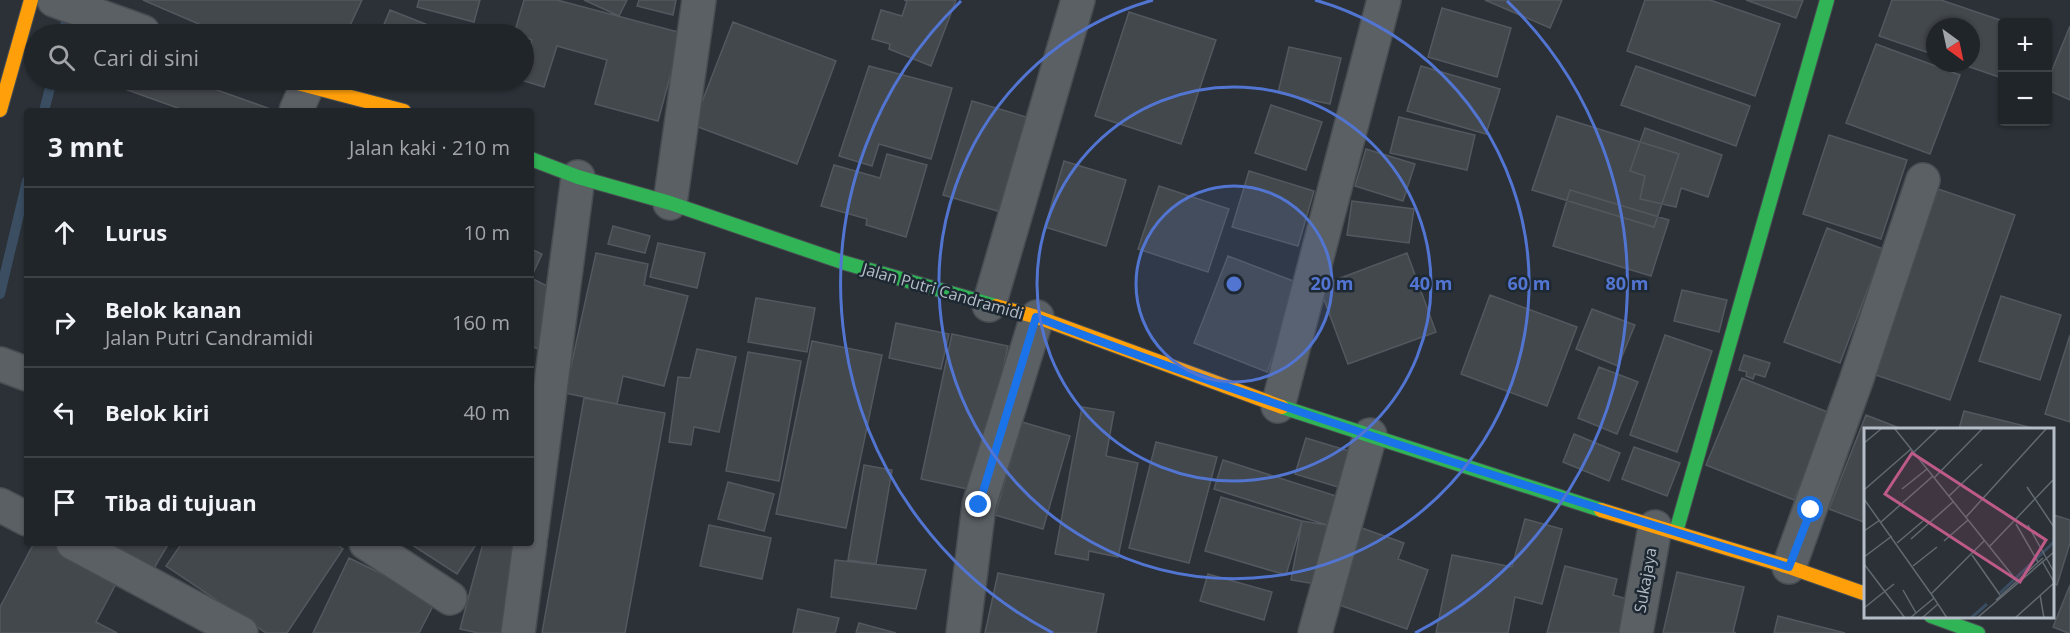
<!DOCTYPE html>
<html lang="id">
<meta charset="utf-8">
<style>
:root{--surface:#202529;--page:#282d31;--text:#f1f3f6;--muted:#a2a5a8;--line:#3d4246}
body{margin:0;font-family:"Open Sans",sans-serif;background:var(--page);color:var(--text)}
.controls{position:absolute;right:18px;top:18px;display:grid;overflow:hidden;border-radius:6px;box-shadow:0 2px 4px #0004}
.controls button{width:54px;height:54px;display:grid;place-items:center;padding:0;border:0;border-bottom:2px solid var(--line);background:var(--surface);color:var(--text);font:30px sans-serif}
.compass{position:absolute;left:1926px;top:18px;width:54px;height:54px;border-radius:50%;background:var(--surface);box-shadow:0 2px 4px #0004;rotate:147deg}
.stop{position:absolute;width:18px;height:18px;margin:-14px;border:4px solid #1a73e8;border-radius:50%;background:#fff}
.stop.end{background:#1a73e8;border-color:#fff;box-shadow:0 2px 6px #0008}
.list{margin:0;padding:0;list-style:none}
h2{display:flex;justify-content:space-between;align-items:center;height:78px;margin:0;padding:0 24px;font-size:26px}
h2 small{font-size:20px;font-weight:400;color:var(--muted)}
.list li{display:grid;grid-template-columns:39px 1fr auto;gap:18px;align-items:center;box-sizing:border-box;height:90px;padding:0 24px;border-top:2px solid var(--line)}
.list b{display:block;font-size:22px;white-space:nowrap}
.list p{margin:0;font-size:20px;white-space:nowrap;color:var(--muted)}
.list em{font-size:20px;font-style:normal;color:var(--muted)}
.icon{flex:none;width:33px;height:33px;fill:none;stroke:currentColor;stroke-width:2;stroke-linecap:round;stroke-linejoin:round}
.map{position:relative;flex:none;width:2070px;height:633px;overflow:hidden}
.search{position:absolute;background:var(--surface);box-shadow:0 2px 4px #0004;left:24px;top:24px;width:510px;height:66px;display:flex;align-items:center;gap:15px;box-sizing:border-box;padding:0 21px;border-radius:33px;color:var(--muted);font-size:22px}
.panel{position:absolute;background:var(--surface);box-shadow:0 2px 4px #0004;left:24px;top:108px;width:510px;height:438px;border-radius:6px}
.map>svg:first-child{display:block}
</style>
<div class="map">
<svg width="2070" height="633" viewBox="0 0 2070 633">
<rect width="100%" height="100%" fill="#2b3137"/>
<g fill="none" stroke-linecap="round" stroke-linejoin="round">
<!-- stream -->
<path stroke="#3a4d61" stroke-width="10" d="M63,34L69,9
M44,111L52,80
M0,294L27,181"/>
</g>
<!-- building -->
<path fill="#43484d" stroke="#53585f" stroke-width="1.5" d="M143,0H362L346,34H222Z
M419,0H480L474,22L417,7Z
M524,0H557L682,33L658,121L595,104L607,60L557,46L544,87L521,80H524V67L532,40L524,37V34H514Z
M584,0H627L619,16Z
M639,0H676L673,15L637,6Z
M904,0H956L931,66L889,49L890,44L872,39L881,10L902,16L907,1Z
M1485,0H1562L1550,28Z
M1645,0H1710L1780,24L1755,96L1627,51Z
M1746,0H1803L1796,18Z
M1892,0H1941L2006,22H2002V67L1999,77L1958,63H1971V27H1935V55L1879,36Z
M1442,8L1511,28L1497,77L1428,57Z
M390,10L443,31L442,34H380Z
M1129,12L1216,40L1181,144L1095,116Z
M733,22L836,61L797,164L693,125Z
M2070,26V100L2048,90V80Z
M1876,44L1960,75L1930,154L1846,123Z
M1289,47L1341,58L1330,104L1278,93Z
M869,66L952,88L931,159L879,144L872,166L839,156Z
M1421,66L1500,89L1486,134L1407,111Z
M1636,66L1750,106L1736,146L1621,105Z
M125,80H189L276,111H186L122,88Z
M972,101L1040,121L1011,215L943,195Z
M1271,105L1322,122L1306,170L1255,153Z
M1557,116L1679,154L1654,227L1532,190Z
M1399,117L1475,135L1467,170L1390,153Z
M1645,128L1722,155L1708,197L1681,188L1676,207L1640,199L1645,176L1630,171Z
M1829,135L1907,160L1881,239L1803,214Z
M1366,149L1415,164L1403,201L1355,186Z
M887,154L927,165L906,237L866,225L867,219L821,206L834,165L880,178Z
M1064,161L1126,180L1106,246L1045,227Z
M1249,171L1314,191L1298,246L1232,227Z
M1159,186L1229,209L1208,272L1138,249Z
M1938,189L2015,215L1950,400L1873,374Z
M1570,190L1669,220L1651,276L1553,246Z
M1352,201L1414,209L1409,243L1347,235Z
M613,226L650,236L645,253L608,244Z
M1827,228L1883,249L1840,363L1784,342Z
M658,243L705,253L697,288L650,277Z
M531,249L542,254L531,278L555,290L538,349L531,346Z
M596,253L648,264L644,285L688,296L664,386L623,376L617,404L565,393Z
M1407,253L1436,332L1348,364L1319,286Z
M1228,256L1301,284L1267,372L1194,343Z
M1682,290L1727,300L1719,332L1674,321Z
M1490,295L1577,327L1547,406L1461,374Z
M2001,296L2061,315L2040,380L1979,361Z
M756,298L815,308L807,352L748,342Z
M1592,309L1635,325L1618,366L1576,349Z
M896,323L949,334L941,369L889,358Z
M952,334L1008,346L977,491L921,479Z
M1665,335L1712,351L1677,452L1630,435Z
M2070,335V422L2045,414Z
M812,341L882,355L846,528L776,514Z
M697,349L736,357L719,432L694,427L691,445L669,442L678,377L690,378Z
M748,352L801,361L779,481L726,471Z
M1744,355L1770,363L1765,377L1755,374L1753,379L1746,376L1747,372L1739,370Z
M1599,367L1638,382L1617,434L1578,418Z
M1742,378L1830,413L1794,500L1706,465Z
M584,398L665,413L625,633H542Z
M1082,407L1114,412L1106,456L1138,463L1118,557L1089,551L1088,560L1055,554Z
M1964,411L2037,429H1959Z
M1866,415L1902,429H1866V523L1829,509Z
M1022,422L1070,436L1043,529L995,515Z
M1574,434L1620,453L1609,481L1563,462Z
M1306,438L1359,454L1348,490L1295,474Z
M1156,442L1217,457L1189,563L1129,548Z
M1634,447L1680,463L1667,496L1622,479Z
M1223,460L1336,496L1327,525L1214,489Z
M864,465L892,470L876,564L848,560Z
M728,482L774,494L764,531L718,519Z
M1221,497L1302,521L1286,575L1205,551Z
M2054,515L2070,520V543L2057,585L2054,583Z
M1525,519L1562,529L1542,604L1515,597L1508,633H1436L1452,555L1512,567Z
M1302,521L1327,525L1315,584L1291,580Z
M709,525L771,538L762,579L700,566Z
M1359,527L1404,543L1398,559L1428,570L1407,629L1331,602Z
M34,543H57L120,576L96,622L117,633H0V607Z
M107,543H169L153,570Z
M182,543H335L343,549L287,633H266L166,566Z
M409,543H477L457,574Z
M483,543H524L506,633H478L460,629Z
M349,558L436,600L419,633H313Z
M835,560L926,570L916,609L831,597Z
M1565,566L1617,579L1613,595L1631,600L1623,633H1547Z
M1677,572L1744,587L1733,632L1736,633H1663Z
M998,573L1104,594L1096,633H985Z
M1208,574L1272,592L1264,620L1200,601Z
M2070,585V633H2068L2053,627Z
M798,609L839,618L835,633H793Z
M1778,616L1845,633H1774Z
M859,623L896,633H856Z"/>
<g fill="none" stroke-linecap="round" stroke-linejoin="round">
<defs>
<path id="street" d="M54,0L143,32
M296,111L307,86
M670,203L699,0
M989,305L1078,0
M0,364L27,374
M1278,406L1384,0
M0,505L27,519
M531,535L578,177
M73,543L241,633
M366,543L450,598
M1789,567L1856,381L1923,180
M518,633L530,543
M963,633L979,505L1037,317
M1315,633L1370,435
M1636,633L1655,527"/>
<path id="fast" d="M143,32L151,34
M531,159L578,177L670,203L845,263L996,306
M1282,407L1601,510
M1676,532L1827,0
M1931,616L1978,633"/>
<path id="slow" d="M286,80L404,111
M0,110L31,0
M996,306L1037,317L1282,407
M1601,510L1789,567L1866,594"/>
</defs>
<!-- street casing -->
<use href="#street" stroke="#484d52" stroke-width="36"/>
<!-- fast casing -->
<use href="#fast" stroke="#484d52" stroke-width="16"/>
<!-- slow casing -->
<use href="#slow" stroke="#484d52" stroke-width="16"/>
<!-- street -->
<use href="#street" stroke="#5b6065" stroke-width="33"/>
<!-- fast -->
<use href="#fast" stroke="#30b455" stroke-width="14"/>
<!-- slow -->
<use href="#slow" stroke="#ff9f0a" stroke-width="14"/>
</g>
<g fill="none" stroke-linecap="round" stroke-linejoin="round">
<!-- route -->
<path stroke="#1a73e8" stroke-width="8" d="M979,505L1036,317C1283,412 1536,489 1789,567L1811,510"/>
</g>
<!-- distance rings -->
<circle cx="1234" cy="284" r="98" fill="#5275d2" fill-opacity=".12"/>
<g fill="none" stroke="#5275d2" stroke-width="3">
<circle cx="1234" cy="284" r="98"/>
<circle cx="1234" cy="284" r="197"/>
<path d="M1315 0A295 295 0 1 1 1153 0"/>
<path d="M1053 633A393 393 0 0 1 961 1M1507 1A393 393 0 0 1 1415 633"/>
</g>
<g text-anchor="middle" stroke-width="5" stroke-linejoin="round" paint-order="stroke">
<!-- street labels -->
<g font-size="16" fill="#b5bec8" stroke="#1e2832">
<text transform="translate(943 291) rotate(16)" y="6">Jalan Putri Candramidi</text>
<text transform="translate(1645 580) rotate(-80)" y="6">Sukajaya</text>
</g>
</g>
<!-- overview -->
<g transform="translate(1864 428)">
<rect width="190" height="190" fill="#2b3137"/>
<path fill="none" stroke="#3a4d61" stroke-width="3" d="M136,165L190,114M107,190L123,176"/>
<path fill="none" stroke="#626971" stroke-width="1.5" d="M31,1L153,153M0,15L17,1M50,24L74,1M70,50L118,1M163,59L190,99M38,61L63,41M0,62L47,21M85,68L118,36M0,71L70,170M102,89L182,1M17,94L69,48M152,96L174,134M164,97L190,144M0,103L16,92M47,111L90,73M80,113L104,92M33,115L59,93M126,118L189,52M108,127L136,167M0,129L28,108M178,133L190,154M0,136L41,190M49,138L73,119M39,162L52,185M67,166L121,112M176,167L180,190M132,172L179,130M0,180L30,156M46,190L70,170L83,190M58,190L74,176M113,190L190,124M151,190L190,155"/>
<path fill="#bd5a87" fill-opacity="0.15" stroke="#bd5a87" stroke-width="3" d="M48,25L182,112L156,154L21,66Z"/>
<rect width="190" height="190" fill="none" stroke="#b5bec8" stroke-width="3"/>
</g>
<circle cx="1234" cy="284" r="9" fill="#5275d2" stroke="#1e2832" stroke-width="3"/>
<g font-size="18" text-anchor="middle" font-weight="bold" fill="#5275d2" stroke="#1e2832" stroke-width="5" stroke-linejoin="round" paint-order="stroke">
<text x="1332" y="290">20 m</text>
<text x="1431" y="290">40 m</text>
<text x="1529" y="290">60 m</text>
<text x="1627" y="290">80 m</text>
</g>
</svg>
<div class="controls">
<button>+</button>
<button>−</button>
</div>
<svg class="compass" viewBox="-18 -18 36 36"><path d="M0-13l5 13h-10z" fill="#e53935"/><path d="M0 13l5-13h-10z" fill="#a2a5a8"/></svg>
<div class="stop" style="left:1811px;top:510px"></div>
<div class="stop end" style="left:979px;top:505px"></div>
<div class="search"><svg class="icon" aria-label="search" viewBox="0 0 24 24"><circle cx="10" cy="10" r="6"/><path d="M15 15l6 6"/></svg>Cari di sini</div>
<section class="panel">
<h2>3 mnt<small>Jalan kaki · 210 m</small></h2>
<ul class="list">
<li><svg class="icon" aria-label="ahead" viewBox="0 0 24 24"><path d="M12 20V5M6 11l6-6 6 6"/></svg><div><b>Lurus</b></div><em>10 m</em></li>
<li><svg class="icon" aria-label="right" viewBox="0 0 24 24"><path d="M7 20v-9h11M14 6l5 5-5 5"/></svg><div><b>Belok kanan</b><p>Jalan Putri Candramidi</p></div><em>160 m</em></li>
<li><svg class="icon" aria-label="left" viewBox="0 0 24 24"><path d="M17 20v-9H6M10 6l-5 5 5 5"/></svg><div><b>Belok kiri</b></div><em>40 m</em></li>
<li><svg class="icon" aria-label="arrive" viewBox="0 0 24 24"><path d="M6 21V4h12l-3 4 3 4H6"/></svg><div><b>Tiba di tujuan</b></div></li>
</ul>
</section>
</div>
